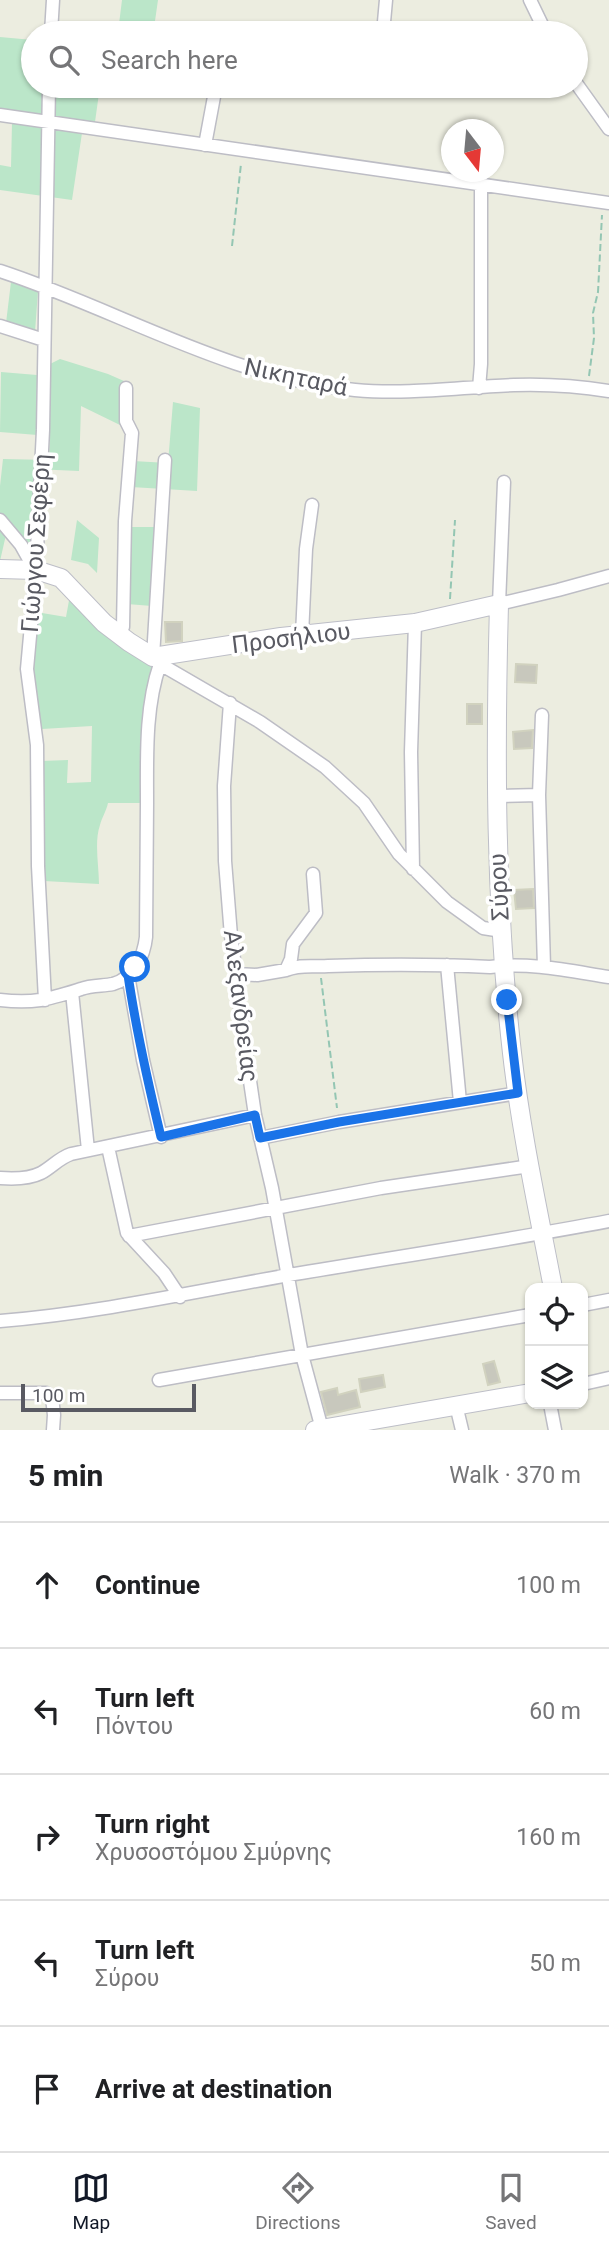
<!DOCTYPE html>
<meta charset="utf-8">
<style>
:root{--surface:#fff;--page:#f6f6f6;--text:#202124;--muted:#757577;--line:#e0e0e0;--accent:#111827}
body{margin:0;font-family:Roboto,sans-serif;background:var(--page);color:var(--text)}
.controls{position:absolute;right:21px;bottom:21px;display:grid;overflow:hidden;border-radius:14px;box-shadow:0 2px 5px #0004}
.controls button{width:63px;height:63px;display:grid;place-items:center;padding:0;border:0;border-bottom:2px solid var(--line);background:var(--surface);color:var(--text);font:35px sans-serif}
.compass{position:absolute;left:441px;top:119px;width:63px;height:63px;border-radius:50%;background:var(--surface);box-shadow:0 2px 5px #0004;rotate:164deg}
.scale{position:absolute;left:21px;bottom:18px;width:175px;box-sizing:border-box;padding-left:7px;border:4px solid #595a62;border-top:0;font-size:19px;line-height:24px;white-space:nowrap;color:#595a62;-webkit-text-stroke:5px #fff;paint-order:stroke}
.stop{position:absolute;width:21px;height:21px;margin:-16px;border:5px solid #1a73e8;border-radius:50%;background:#fff}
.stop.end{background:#1a73e8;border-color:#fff;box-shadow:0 2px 7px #0008}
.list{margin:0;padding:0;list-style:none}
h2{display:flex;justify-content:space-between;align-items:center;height:91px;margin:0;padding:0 28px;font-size:30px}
h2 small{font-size:23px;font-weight:400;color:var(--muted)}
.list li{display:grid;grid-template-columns:46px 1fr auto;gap:21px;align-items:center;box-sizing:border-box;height:126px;padding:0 28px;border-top:2px solid var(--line)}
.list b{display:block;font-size:26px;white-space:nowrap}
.list p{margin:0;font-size:23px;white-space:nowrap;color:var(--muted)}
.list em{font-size:23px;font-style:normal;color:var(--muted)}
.icon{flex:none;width:38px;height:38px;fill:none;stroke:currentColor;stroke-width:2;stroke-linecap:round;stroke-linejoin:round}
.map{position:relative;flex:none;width:609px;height:1430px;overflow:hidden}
.search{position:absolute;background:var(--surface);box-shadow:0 2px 5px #0004;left:21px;right:21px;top:21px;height:77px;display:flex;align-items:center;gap:18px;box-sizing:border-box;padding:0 24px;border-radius:38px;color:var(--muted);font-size:26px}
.sheet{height:721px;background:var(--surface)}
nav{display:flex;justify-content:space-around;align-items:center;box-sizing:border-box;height:98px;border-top:2px solid var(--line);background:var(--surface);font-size:19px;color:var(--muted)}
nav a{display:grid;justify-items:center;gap:4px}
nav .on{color:var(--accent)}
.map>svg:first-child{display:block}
</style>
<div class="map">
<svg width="609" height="1430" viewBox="0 0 609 1430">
<rect width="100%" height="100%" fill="#ecede0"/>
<!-- green -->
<path fill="#bbe6c9" d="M122,0H158L154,28L119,24Z
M0,37L33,40V86H100L95,122L92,123L82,133L72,200L0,190V165L11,167L12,123L0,121Z
M11,282L38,291L35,332L6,323Z
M60,359L108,374L133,385L130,421L121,417L120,425L81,406L79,471L34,469L32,544L20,538L8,526L0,561V486L3,459L49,460L50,436L0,432L1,372L49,376L50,364Z
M173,402L200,408L197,491L131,487L133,461L168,463Z
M77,520L99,538L97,573L88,564L71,560Z
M128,527H157L152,606L127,604Z
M70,595L154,665L143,803H108C106,812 102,817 100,825C94,842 99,866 99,884L44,881L41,761L68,760L67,783L91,782L92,726L42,729L33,685L36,612L66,617Z"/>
<!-- building -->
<path fill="#c8c8bd" stroke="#d1d2bf" stroke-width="2" d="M165,622H182V641L166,642Z
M516,664L537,665L536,683L515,682Z
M467,704H482V724H467Z
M533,730L532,748L514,749L513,732Z
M533,889L534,908L516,909L514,890Z
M494,1361L500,1382L488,1385L483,1364Z
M383,1375L385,1387L361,1392L359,1379Z
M337,1388L338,1395L356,1390L360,1407L327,1415L321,1392Z"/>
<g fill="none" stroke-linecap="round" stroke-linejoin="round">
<defs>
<path id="street" d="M530,0L546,33
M51,33L53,0
M383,33L386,0
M576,83L609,129
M0,115L609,203
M205,145L216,86
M0,271C119,310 228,378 355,390C408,395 461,387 514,385C546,384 578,386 609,391
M0,326L44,340
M479,388L481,364V184
M165,460L153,657L160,664L260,722L325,767L364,803L399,854L447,902L483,928L502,931
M504,482L499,604L558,590L609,576
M0,520L21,545L35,570
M118,634L123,627L125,521L132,433L126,421V388
M302,635L306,549L312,505
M230,703L224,786L225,861L231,936L246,1054L255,1115L272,1188L302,1355L322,1429
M542,715L539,795L544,967
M496,796L539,795
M413,869L411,752L415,623
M447,965L460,1102
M286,970C300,964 313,967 328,966C383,964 436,964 490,967C530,962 570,971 609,977
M237,974L257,975L286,970L291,959L293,944L316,913L313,874
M128,975L143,1060L161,1137
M72,992L88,1150
M0,1000C35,1004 49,999 81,989C91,985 103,986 113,984C134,978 144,956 146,937C146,892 147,847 147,803C147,757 145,707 160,664
M45,1000L38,866L37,745L27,669L36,570L43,430L49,86
M260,1138L339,1122L518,1093
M108,1147L127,1233L164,1273L180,1297
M0,1178C13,1179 29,1179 41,1173C52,1167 59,1158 71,1154L255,1115
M129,1236L381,1188L530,1166
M583,1305L609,1300
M0,1321C98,1313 193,1292 289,1275C396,1257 503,1241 609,1221
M159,1380L530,1315
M583,1384L609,1378
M0,1393H46L52,1397L54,1415L53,1430
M550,1404L555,1430
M456,1405L462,1430"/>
<path id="secondary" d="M0,569L36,570L61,578L104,623L129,642L153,657L281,637L415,623L499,604C495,754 495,904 512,1053C521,1132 538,1210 553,1288
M315,1430L530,1393"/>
</defs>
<!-- street casing -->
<use href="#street" stroke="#bdbdc5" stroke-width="15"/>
<!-- secondary casing -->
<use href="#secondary" stroke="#bdbec7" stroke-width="20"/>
<!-- path -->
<path stroke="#94c6b3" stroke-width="2" stroke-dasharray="7 3.5" stroke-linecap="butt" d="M232,246L241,164
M589,376L594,338L593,313L598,292L602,215
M450,599L455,520
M321,978L337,1108"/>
<!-- street -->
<use href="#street" stroke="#fff" stroke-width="12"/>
<!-- secondary -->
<use href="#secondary" stroke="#fff" stroke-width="18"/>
</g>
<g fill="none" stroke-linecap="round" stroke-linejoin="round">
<!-- route -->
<path stroke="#1a73e8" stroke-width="9" d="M135,967L128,975C136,1030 148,1083 161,1137L255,1115L260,1138L339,1122L518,1093L507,1000"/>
</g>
<g text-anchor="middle" stroke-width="7" stroke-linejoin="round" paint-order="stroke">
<!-- street labels -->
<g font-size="24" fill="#595a62" stroke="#fff">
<text transform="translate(296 377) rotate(12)" y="8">Νικηταρά</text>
<text transform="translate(36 543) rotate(-86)" y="8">Γιώργου Σεφέρη</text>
<text transform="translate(291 638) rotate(-7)" y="8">Προσήλιου</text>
<text transform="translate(499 887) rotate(-93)" y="8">Σύρου</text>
<text transform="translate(241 1006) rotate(83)" y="8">Αλεξανδρείας</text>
</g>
</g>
</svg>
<div class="controls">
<button><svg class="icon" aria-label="locate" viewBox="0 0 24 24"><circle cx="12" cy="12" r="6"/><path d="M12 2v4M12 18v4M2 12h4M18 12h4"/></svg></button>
<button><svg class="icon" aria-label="layers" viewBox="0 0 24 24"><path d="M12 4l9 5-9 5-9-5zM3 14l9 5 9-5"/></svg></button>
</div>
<svg class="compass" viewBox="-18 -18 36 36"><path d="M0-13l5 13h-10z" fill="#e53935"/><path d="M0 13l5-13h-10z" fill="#757577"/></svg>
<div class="scale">100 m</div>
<div class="stop" style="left:135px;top:967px"></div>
<div class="stop end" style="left:507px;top:1000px"></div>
<div class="search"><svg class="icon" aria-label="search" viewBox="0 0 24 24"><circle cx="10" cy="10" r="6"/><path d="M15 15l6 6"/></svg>Search here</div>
</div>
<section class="sheet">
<h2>5 min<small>Walk · 370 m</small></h2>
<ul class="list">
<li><svg class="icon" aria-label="ahead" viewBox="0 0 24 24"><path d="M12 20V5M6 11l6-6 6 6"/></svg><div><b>Continue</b></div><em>100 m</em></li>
<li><svg class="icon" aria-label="left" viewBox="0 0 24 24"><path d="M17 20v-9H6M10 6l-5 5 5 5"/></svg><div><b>Turn left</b><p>Πόντου</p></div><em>60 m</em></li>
<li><svg class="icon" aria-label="right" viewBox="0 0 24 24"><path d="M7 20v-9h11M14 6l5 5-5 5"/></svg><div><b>Turn right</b><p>Χρυσοστόμου Σμύρνης</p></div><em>160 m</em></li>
<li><svg class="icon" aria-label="left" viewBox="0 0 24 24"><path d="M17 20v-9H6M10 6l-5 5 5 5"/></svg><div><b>Turn left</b><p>Σύρου</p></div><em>50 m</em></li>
<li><svg class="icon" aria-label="arrive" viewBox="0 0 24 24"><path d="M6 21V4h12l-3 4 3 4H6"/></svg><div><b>Arrive at destination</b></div></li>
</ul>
</section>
<nav>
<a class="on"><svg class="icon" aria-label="map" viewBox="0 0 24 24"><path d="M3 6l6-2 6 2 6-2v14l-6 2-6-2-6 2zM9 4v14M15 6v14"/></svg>Map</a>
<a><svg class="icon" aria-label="directions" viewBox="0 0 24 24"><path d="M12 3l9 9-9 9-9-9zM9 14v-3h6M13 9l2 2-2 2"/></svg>Directions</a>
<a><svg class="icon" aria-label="saved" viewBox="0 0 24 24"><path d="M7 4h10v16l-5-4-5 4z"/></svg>Saved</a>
</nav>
